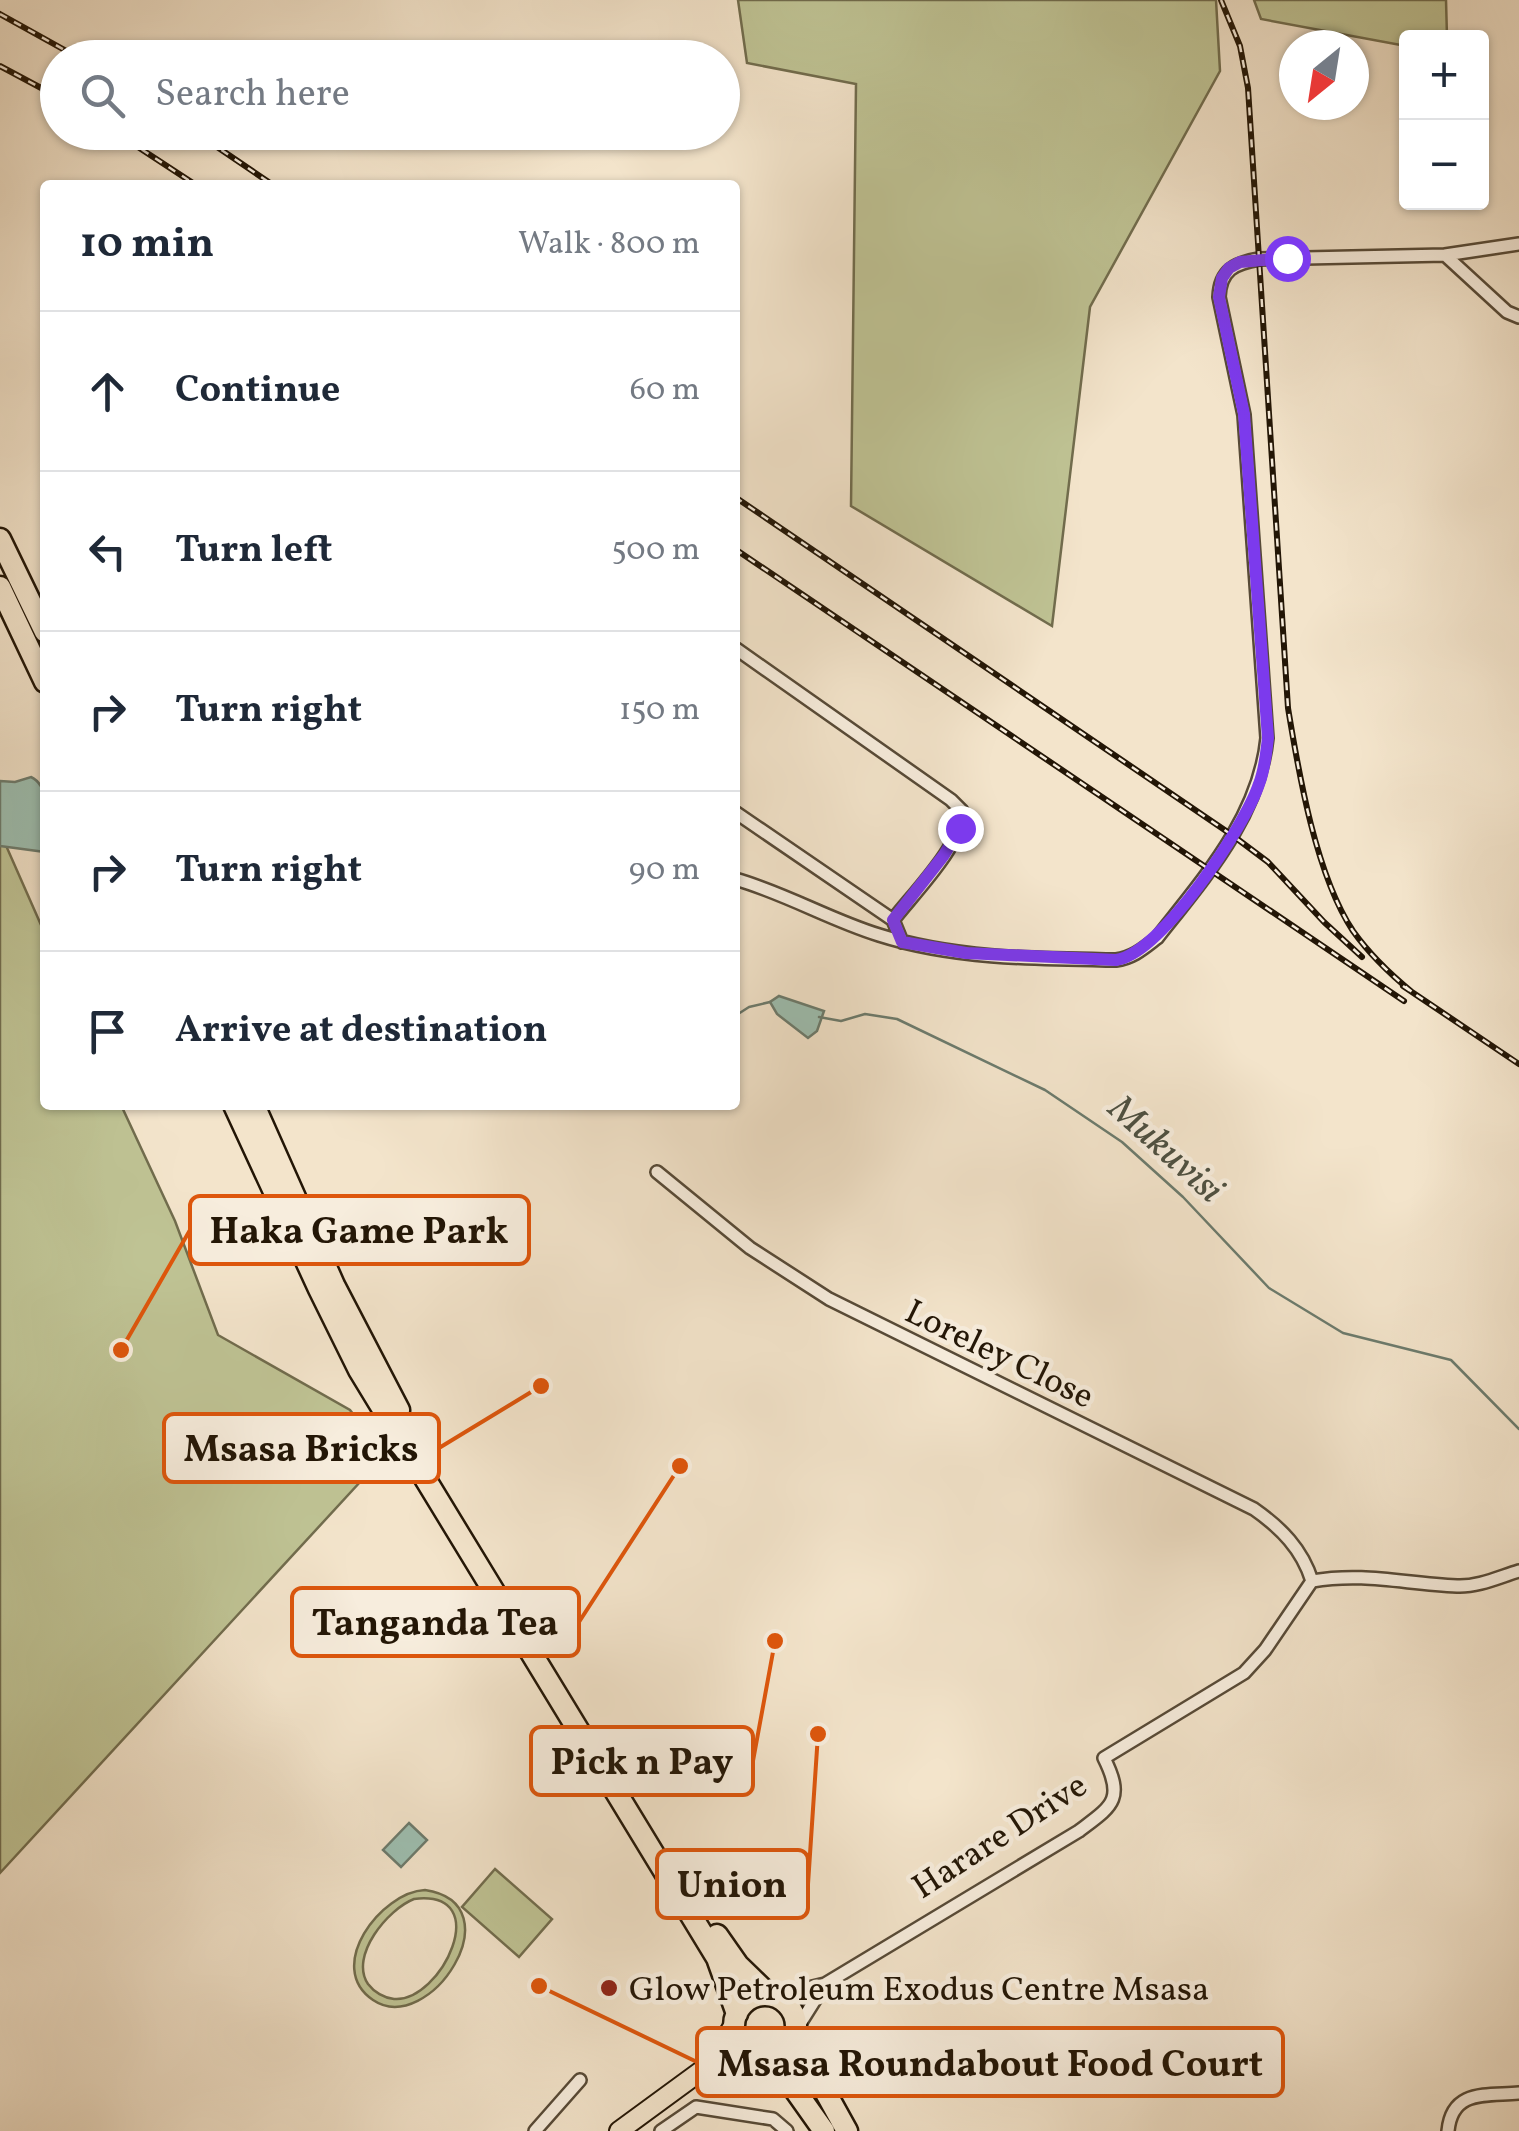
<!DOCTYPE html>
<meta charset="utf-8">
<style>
:root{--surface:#fff;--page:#f2f2f3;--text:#1f2937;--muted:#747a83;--line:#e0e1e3}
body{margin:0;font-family:Vollkorn,serif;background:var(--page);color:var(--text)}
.controls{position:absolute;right:30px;top:30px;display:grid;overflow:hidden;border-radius:10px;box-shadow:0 2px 8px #0004}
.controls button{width:90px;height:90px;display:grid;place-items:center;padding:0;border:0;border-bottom:2px solid var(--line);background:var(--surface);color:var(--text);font:50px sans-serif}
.compass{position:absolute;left:1279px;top:30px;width:90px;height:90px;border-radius:50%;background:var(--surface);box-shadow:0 2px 8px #0004;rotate:210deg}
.stop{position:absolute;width:30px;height:30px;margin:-22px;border:8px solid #7c3aed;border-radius:50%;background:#fff}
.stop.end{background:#7c3aed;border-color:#fff;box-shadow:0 2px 10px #0008}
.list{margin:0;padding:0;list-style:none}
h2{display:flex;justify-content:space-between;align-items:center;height:130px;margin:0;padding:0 40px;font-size:42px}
h2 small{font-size:32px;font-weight:400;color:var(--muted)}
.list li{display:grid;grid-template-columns:65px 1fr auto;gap:30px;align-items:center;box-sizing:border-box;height:160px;padding:0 40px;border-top:2px solid var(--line)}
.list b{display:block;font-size:38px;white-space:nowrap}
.list em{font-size:32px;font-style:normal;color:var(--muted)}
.icon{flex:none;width:55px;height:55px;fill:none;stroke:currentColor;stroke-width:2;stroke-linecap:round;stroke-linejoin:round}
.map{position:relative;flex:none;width:1519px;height:2131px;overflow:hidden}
.search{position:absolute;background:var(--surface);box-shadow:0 2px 8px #0004;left:40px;top:40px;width:700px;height:110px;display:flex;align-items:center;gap:25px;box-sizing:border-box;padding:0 35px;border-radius:55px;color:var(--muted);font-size:38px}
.panel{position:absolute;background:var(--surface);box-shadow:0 2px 8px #0004;left:40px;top:180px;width:700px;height:930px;border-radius:10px}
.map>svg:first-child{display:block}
</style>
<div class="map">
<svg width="1519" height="2131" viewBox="0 0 1519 2131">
<rect width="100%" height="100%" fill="#f3e4cb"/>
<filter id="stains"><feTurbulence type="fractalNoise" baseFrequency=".002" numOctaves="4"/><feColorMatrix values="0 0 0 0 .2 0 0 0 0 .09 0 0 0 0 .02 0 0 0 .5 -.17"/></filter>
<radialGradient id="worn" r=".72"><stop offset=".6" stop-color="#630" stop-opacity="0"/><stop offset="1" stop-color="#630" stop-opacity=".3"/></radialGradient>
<!-- green -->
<path fill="#bfc394" stroke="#716c4d" stroke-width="2.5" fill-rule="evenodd" d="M738,0H1216L1220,71L1090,307L1052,626L851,506L856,84L747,63Z
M1254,0H1446L1447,37L1406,38V46L1261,19Z
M0,832L45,934V1105H121L175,1221L218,1335L350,1410L384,1456L0,1873Z
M495,1869L552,1919L519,1957L462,1907Z
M425,1890C517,1904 429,2038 373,2000C324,1967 381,1892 425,1890ZM414,1899C496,1889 441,2003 394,1999C384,1998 374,1992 368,1984C349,1956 388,1909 414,1899Z"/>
<!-- water -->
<path fill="#9dbfb1" stroke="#6c7b6d" stroke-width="2.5" d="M31,777C54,788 45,829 45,852L0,846V781L15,782Z
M779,996L824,1011L817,1031L808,1038L777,1014L770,1002Z
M409,1823L427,1840L401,1867L383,1850Z"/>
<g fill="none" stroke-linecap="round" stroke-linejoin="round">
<!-- stream -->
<path stroke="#6c7b6d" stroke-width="2.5" d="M735,1016L749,1007L770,1002
M819,1017L841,1021L865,1014L897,1019L1045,1090L1122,1142L1183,1197L1269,1288L1343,1333L1451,1360L1519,1429"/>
<defs>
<path id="minor" d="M1445,255L1519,244
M735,648L951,800L962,811C964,843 913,894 893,920
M735,812L893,920L902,942
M735,879C785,893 830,920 879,935C954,959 1038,959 1116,960C1133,958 1144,948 1157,938C1204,878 1259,817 1267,738L1244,415L1219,297C1220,270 1235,263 1259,259L1445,255L1507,312L1519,317
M657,1172L750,1248L829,1299L1254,1509C1281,1528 1302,1549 1312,1581
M775,1996L825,1984L1079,1831C1112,1806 1125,1800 1104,1758L1244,1673L1265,1650L1312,1581C1365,1572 1405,1584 1457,1586C1478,1587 1499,1577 1519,1571
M796,2030L825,1984
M535,2131L580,2080
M661,2131L696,2107L773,2119L787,2131
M1448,2131C1452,2089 1486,2096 1519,2093"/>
<path id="primary" d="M705,2068L750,2054
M619,2131L705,2068L734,2025"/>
<path id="trunk" d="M0,539L45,632
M0,587L45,682
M234,1105L319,1289L359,1370L717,1958L737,2014
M254,1105L334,1285L399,1410
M717,1935L738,1965L769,1995
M734 2026a31 31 0 1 1 62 0a31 31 0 1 1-62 0Z
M795,2037L847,2131
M764,2057L790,2083L824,2131"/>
</defs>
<!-- minor casing -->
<use href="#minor" stroke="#574a37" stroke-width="16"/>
<!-- primary casing -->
<use href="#primary" stroke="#231606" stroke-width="22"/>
<!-- trunk casing -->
<use href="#trunk" stroke="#231606" stroke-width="25"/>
<!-- minor -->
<use href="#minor" stroke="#f7eddd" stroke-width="11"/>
<!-- primary -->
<use href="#primary" stroke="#f3e4cb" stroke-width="18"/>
<!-- trunk -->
<use href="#trunk" stroke="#f3e4cb" stroke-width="20"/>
<defs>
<path id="rail" d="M1221,0L1240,46L1248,88L1288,708C1299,775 1316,875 1353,931C1370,955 1390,974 1412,992
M0,14L79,58
M0,66L58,97
M115,132L196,185
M195,132L273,185
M735,497L1232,835L1268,862L1324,922L1362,957
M735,549L1404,1001
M1403,986L1519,1064"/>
</defs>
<!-- rail casing -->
<use href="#rail" stroke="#231606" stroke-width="6"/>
<!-- rail -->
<use href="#rail" stroke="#f7eddd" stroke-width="2.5" stroke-dasharray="8" stroke-linecap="butt"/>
</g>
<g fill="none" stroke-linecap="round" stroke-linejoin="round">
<!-- route -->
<path stroke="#7c3aed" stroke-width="12" d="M960,828L944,855L893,920L902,942L966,953L1116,960C1161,954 1245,826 1259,784C1265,769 1266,753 1268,738L1244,414L1219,297L1222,278L1229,268L1240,262L1287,258"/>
</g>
<!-- markers -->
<circle fill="#8f2418" stroke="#f7eddd" stroke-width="4" cx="609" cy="1988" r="10"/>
<g text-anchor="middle" stroke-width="9" stroke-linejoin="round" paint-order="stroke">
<!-- street labels -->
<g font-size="35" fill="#231606" stroke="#f7eddd">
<text transform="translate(1000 1353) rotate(26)" y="12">Loreley Close</text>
<text transform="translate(999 1835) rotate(-33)" y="12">Harare Drive</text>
</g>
<!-- poi labels -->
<g font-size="35" fill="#231606" stroke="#f7eddd" text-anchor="start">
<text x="629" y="2000">Glow Petroleum Exodus Centre Msasa</text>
</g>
<!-- water labels -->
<g font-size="38" font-style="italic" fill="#4e5142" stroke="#f7eddd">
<text transform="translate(1167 1148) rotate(42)" y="13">Mukuvisi</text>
</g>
</g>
<!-- callouts -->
<path fill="none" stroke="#de560c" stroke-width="4" d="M121 1350L190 1230M541 1386L439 1448M680 1466L579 1622M775 1641L753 1761M818 1734L808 1884M539 1986L697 2062"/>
<g fill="#de560c" stroke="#f7eddd" stroke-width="4">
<circle cx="121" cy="1350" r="10"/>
<circle cx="541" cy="1386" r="10"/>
<circle cx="680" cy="1466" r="10"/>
<circle cx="775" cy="1641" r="10"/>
<circle cx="818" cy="1734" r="10"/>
<circle cx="539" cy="1986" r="10"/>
</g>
<g fill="#f7eddd" stroke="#de560c" stroke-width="4">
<rect x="190" y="1196" width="339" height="68" rx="10"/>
<rect x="164" y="1414" width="275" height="68" rx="10"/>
<rect x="292" y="1588" width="287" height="68" rx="10"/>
<rect x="531" y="1727" width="222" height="68" rx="10"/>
<rect x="657" y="1850" width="151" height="68" rx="10"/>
<rect x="697" y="2028" width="586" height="68" rx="10"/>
</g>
<g font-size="38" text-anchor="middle" font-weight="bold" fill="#231606">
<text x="359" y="1243">Haka Game Park</text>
<text x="301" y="1461">Msasa Bricks</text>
<text x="435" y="1635">Tanganda Tea</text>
<text x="642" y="1774">Pick n Pay</text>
<text x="732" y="1897">Union</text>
<text x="990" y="2076">Msasa Roundabout Food Court</text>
</g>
<rect width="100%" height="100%" filter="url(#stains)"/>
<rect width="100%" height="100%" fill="url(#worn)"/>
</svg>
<div class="controls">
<button>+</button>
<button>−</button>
</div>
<svg class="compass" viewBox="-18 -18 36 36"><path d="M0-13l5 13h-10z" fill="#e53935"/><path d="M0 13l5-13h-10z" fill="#747a83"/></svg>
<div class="stop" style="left:1287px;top:258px"></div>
<div class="stop end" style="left:960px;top:828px"></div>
<div class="search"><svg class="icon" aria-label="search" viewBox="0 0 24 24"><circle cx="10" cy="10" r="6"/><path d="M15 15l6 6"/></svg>Search here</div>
<section class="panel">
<h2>10 min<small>Walk · 800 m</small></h2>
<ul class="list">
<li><svg class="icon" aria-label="ahead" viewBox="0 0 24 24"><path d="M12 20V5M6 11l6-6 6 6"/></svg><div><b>Continue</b></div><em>60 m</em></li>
<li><svg class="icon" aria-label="left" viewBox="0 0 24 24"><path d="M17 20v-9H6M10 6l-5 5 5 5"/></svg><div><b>Turn left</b></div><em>500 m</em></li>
<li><svg class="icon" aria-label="right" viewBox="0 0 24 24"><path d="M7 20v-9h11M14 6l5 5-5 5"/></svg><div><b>Turn right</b></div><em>150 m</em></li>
<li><svg class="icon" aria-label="right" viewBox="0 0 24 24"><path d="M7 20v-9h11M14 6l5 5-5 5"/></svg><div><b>Turn right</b></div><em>90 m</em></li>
<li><svg class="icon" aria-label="arrive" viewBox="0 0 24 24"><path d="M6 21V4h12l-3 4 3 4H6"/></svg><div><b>Arrive at destination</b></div></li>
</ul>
</section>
</div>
